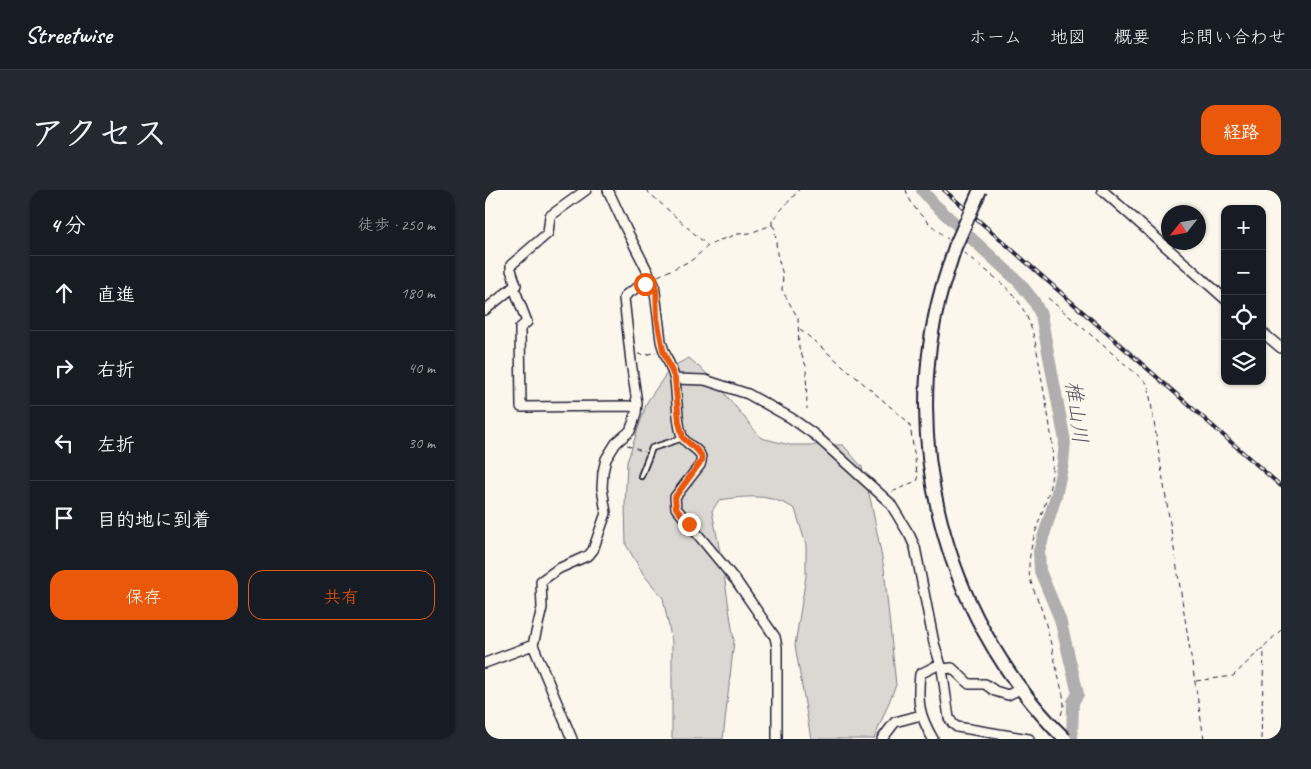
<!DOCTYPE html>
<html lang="ja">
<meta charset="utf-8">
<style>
:root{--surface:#171b24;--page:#242831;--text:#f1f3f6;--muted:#9ea1a6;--line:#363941;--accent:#ea580c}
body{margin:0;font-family:Caveat,"Klee One",sans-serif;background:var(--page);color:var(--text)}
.controls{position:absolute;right:15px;top:15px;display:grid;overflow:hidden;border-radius:10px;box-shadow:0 1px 4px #0004}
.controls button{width:45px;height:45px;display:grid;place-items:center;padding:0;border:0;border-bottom:1px solid var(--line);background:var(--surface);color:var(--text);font:25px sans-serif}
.compass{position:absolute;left:676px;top:15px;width:45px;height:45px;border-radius:50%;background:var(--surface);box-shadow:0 1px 4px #0004;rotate:239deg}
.stop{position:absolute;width:15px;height:15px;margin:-11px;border:4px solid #ea580c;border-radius:50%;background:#fff}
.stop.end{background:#ea580c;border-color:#fff;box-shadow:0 1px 5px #0008}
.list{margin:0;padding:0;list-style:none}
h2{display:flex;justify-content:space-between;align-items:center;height:65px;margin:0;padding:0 20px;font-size:21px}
h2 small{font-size:16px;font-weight:400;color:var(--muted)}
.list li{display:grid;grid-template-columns:32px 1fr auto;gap:15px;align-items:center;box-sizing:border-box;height:75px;padding:0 20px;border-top:1px solid var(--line)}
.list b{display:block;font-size:19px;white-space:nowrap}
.list em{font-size:16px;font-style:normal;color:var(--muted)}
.actions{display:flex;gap:10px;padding:15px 20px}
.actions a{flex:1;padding:11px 0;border:1px solid var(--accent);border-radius:15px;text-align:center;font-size:18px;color:var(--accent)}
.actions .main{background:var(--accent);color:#fff}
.icon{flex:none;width:28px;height:28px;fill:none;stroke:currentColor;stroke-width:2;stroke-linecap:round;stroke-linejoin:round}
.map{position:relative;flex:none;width:796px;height:549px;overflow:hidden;border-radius:15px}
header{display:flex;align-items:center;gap:30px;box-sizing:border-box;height:70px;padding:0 25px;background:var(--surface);border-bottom:1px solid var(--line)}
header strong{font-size:24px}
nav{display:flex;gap:28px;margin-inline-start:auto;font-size:18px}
.intro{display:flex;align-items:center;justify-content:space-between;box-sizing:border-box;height:120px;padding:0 30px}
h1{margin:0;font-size:35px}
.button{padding:12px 22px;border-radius:15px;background:var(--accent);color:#fff;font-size:18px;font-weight:700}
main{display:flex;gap:30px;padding:0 30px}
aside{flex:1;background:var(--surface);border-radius:15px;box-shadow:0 1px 4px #0004}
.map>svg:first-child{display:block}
</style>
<header>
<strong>Streetwise</strong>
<nav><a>ホーム</a><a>地図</a><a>概要</a><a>お問い合わせ</a></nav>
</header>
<div class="intro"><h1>アクセス</h1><a class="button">経路</a></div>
<main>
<aside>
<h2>4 分<small>徒歩 · 250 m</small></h2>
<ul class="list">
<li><svg class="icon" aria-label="ahead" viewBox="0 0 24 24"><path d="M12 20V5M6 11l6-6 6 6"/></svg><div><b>直進</b></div><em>180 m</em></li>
<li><svg class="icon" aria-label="right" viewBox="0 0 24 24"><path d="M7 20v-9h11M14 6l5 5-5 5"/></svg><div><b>右折</b></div><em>40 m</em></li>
<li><svg class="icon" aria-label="left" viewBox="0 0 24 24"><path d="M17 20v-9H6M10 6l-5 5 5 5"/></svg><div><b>左折</b></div><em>30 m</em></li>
<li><svg class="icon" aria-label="arrive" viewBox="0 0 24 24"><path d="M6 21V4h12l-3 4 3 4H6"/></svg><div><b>目的地に到着</b></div></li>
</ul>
<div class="actions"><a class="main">保存</a><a>共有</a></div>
</aside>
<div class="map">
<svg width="796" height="549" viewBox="0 0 796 549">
<rect width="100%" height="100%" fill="#fbf7ec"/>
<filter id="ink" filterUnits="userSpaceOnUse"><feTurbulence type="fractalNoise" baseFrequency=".02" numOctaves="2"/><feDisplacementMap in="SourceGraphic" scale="10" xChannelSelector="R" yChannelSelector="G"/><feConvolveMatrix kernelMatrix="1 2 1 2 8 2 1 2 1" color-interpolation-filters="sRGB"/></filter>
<g filter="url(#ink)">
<!-- green -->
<path fill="#dbd8d3" stroke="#7e7d87" d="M204,168L229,190L276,248L305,255H358L377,277L386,312L399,378L411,495L389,549H326L310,455L321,386V355L310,319C284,303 263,306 234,310L227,321L237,372L249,451L238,549H187V452L178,408L159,385L141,355L140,315L142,272L162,212L186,177Z"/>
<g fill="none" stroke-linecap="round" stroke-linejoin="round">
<!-- river -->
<path stroke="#b1aeb0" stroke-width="12" d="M437,0L449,14L534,92L549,111L556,125L580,251L578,273L571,306L554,361L555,381L575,429L593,504L588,512L587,549"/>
<defs>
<path id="lane" d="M156,286L167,258L198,248"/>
<path id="street" d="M123,0L141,39L169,94L176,151C179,165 187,176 190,191C192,204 192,238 198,248C204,258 221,260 215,275L190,307L191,318L252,392L290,447L292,457V549
M617,0L740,109
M29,98L42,132L35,138L36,217L143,216L151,217
M0,120L31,95L26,80V75L63,43L65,26L101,0
M777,142L796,158
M190,189L220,190L263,204L306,228L330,245L405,313L425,346L430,357L449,453L457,479L464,528L468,534L472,537L544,549
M0,473L48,455
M457,479L467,478L484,494H500L510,501L523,505L535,499
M87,549L48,455L57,418L56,391L73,379L104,365L108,360L121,323L117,298L118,282L121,269L131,253L145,241L148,233L151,223L152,213L146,172L139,108L142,104L166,89
M397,549L410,532L436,525
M448,549C434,525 432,512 435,484L455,474"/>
<path id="secondary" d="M457,98C414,251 460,422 568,537"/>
</defs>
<!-- lane casing -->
<use href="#lane" stroke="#22223b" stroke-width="8"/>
<!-- street casing -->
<use href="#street" stroke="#22223b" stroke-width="12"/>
<!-- secondary casing -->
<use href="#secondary" stroke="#22223b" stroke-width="16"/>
<!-- path -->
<path stroke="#22223b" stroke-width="1" stroke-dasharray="5 4" stroke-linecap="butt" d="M161,0L223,56
M421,0C427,21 447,36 463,49
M287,35L290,39L292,64L298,85L297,100L313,128L314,158L321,176L322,219
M479,63C495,76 522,95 533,111C550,136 552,162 557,191C563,226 572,260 565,296C559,324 543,351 544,381C545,396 554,410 558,424C566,451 571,478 578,505L579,515L575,529
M173,86L207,70L223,56L235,50L253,44L265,43L287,35V30L314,0
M563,108L663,194L719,549
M315,139L422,231L425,235L433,290L405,303
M153,164L160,165L171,162
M142,255L159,262
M711,491L748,486L796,440
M776,549L779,462L777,458"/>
<!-- lane -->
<use href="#lane" stroke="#fbf7ec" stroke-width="4.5"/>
<!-- street -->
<use href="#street" stroke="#fbf7ec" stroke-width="9"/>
<!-- secondary -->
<use href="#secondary" stroke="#fbf7ec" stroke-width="12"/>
<defs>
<path id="rail" d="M459,0L796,296"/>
</defs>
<!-- rail casing -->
<use href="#rail" stroke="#22223b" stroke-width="4"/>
<!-- rail -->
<use href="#rail" stroke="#fbf7ec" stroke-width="2" stroke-dasharray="5.5" stroke-linecap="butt"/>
<defs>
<path id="secondary-bridge" d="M457,98L470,57L495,0
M568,537L580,549"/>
</defs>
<!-- secondary-bridge casing -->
<use href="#secondary-bridge" stroke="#22223b" stroke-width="16" stroke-linecap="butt"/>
<!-- secondary-bridge -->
<use href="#secondary-bridge" stroke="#fbf7ec" stroke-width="12"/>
</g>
</g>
<g fill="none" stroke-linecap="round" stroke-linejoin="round" filter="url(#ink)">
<!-- route -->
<path stroke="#ea580c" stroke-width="6" d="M160,94L166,89L171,99L172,128L178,160L190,189L194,232L198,248L212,260L216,265L217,270L190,307L191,318L204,334"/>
</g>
<g text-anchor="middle" stroke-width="4" stroke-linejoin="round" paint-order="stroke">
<!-- water labels -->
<g font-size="21" font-style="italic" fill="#545364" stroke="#fbf7ec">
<text transform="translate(592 222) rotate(83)" y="7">椎山川</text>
</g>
</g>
</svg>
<div class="controls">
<button>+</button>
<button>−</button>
<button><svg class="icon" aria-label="locate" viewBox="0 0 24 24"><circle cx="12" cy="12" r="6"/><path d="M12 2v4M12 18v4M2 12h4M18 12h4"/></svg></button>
<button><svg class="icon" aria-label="layers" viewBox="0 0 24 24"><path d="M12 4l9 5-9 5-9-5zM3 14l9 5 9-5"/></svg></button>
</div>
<svg class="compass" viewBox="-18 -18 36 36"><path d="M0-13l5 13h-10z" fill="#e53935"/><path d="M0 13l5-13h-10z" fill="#9ea1a6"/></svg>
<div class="stop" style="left:160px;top:94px"></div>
<div class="stop end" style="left:204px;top:334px"></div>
</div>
</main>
